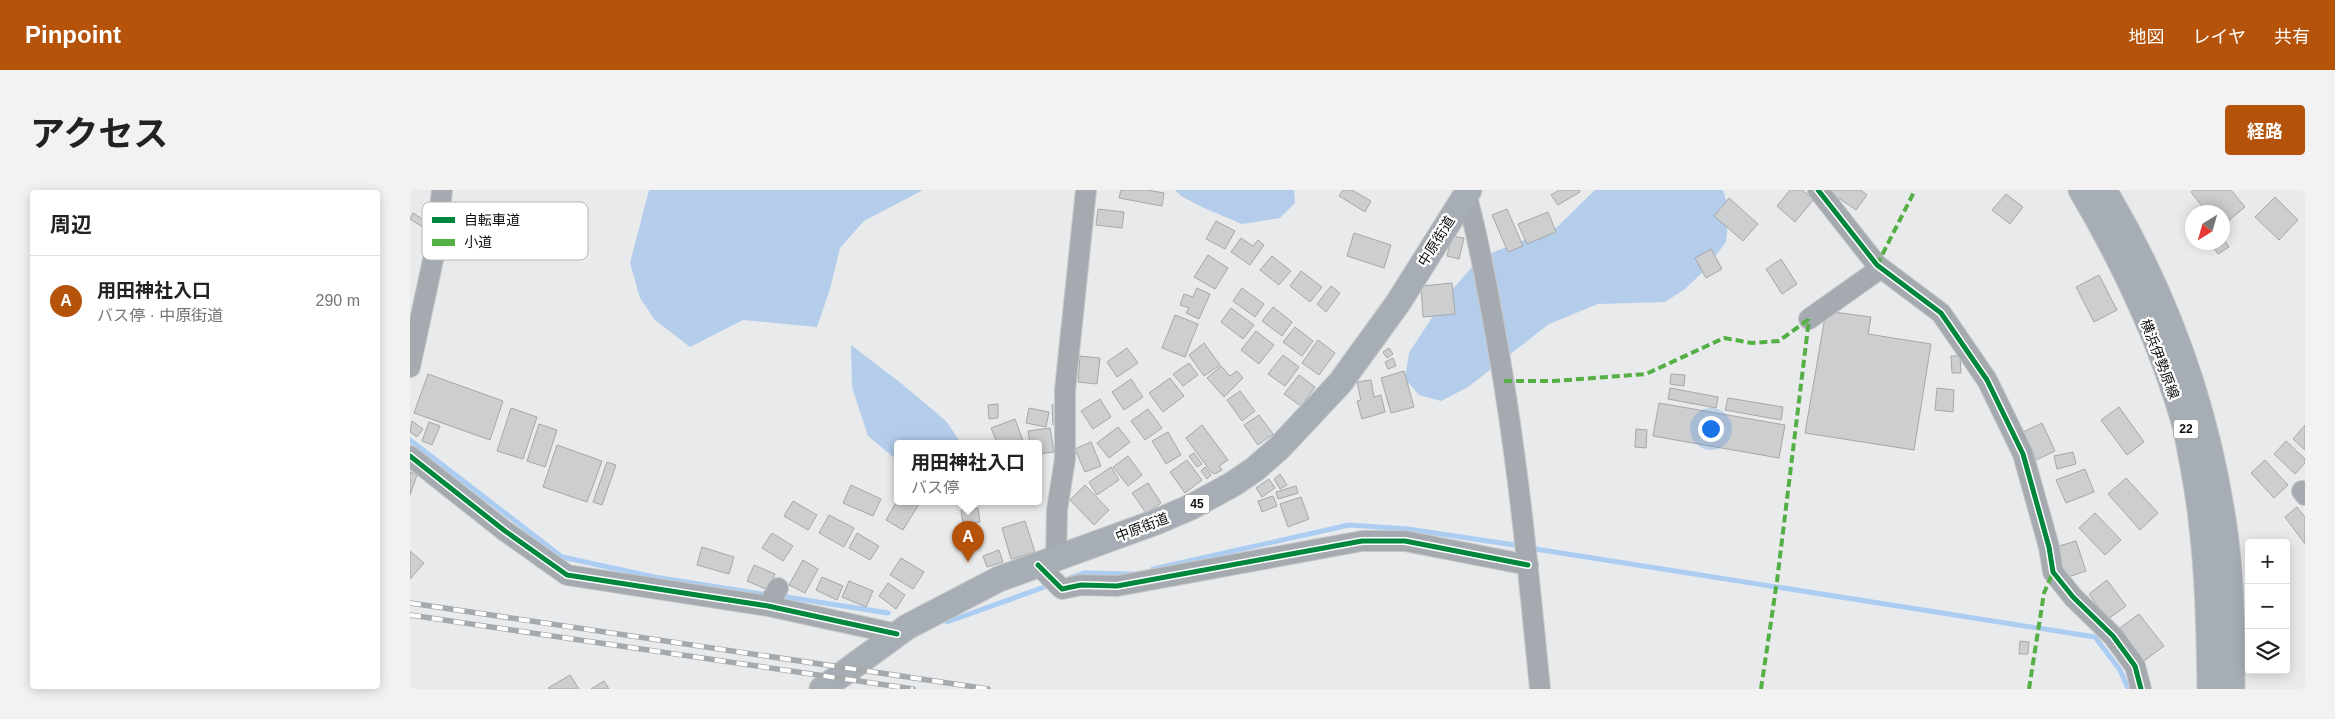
<!DOCTYPE html>
<html lang="ja">
<meta charset="utf-8">
<style>
:root{--surface:#fff;--page:#f2f2f2;--text:#222;--muted:#767676;--line:#e0e0e0;--accent:#b45309}
body{margin:0;font-family:Arial,"Noto Sans JP",sans-serif;background:var(--page);color:var(--text)}
.controls{position:absolute;right:15px;bottom:15px;display:grid;overflow:hidden;border-radius:5px;box-shadow:0 2px 12px #0003}
.controls button{width:45px;height:45px;display:grid;place-items:center;padding:0;border:0;border-bottom:1px solid var(--line);background:var(--surface);color:var(--text);font:25px sans-serif}
.compass{position:absolute;left:1775px;top:15px;width:45px;height:45px;border-radius:50%;background:var(--surface);box-shadow:0 2px 12px #0003;rotate:217deg}
.you{position:absolute;left:1300px;top:238px;width:18px;height:18px;margin:-12px;border:4px solid #fff;border-radius:50%;background:#1a73e8;box-shadow:0 0 0 8px #1a73e833}
.badge{display:grid;place-items:center;width:32px;height:32px;border-radius:50%;background:var(--accent);color:#fff;font-size:16px;font-weight:700}
.pin{position:absolute;translate:-50% -41px;filter:drop-shadow(0 1px 2px #0008)}
.pin::after{content:'';position:absolute;top:26px;width:18px;height:15px;background:inherit;clip-path:polygon(0 0,100% 0,50% 100%)}
.popup{position:absolute;left:484px;top:250px;width:148px;height:65px;box-sizing:border-box;display:grid;place-content:center;border-radius:5px;background:var(--surface);filter:drop-shadow(0 1px 4px #0005);font-size:16px;white-space:nowrap;color:var(--muted)}
.popup b{font-size:19px;color:var(--text)}
.popup::after{content:'';position:absolute;left:50%;top:100%;margin-left:-10px;border:10px solid transparent;border-top-color:var(--surface)}
.list{margin:0;padding:0;list-style:none}
h2{display:flex;justify-content:space-between;align-items:center;height:65px;margin:0;padding:0 20px;font-size:21px}
h2 small{font-size:16px;font-weight:400;color:var(--muted)}
.list li{display:grid;grid-template-columns:32px 1fr auto;gap:15px;align-items:center;box-sizing:border-box;height:90px;padding:0 20px;border-top:1px solid var(--line)}
.list b{display:block;font-size:19px;white-space:nowrap}
.list p{margin:0;font-size:16px;white-space:nowrap;color:var(--muted)}
.list em{font-size:16px;font-style:normal;color:var(--muted)}
.icon{flex:none;width:28px;height:28px;fill:none;stroke:currentColor;stroke-width:2;stroke-linecap:round;stroke-linejoin:round}
.map{position:relative;flex:none;width:1895px;height:499px;overflow:hidden;border-radius:5px}
header{display:flex;align-items:center;gap:30px;box-sizing:border-box;height:70px;padding:0 25px;background:var(--accent);color:#fff}
header strong{font-size:24px}
nav{display:flex;gap:28px;margin-inline-start:auto;font-size:18px}
.intro{display:flex;align-items:center;justify-content:space-between;box-sizing:border-box;height:120px;padding:0 30px}
h1{margin:0;font-size:35px}
.button{padding:12px 22px;border-radius:5px;background:var(--accent);color:#fff;font-size:18px;font-weight:700}
main{display:flex;gap:30px;padding:0 30px}
aside{flex:1;background:var(--surface);border-radius:5px;box-shadow:0 2px 12px #0003}
.map>svg:first-child{display:block}
</style>
<header>
<strong>Pinpoint</strong>
<nav><a>地図</a><a>レイヤ</a><a>共有</a></nav>
</header>
<div class="intro"><h1>アクセス</h1><a class="button">経路</a></div>
<main>
<aside>
<h2>周辺<small></small></h2>
<ul class="list">
<li><span class="badge">A</span><div><b>用田神社入口</b><p>バス停 · 中原街道</p></div><em>290 m</em></li>
</ul>
</aside>
<div class="map">
<svg width="1895" height="499" viewBox="0 0 1895 499">
<rect width="100%" height="100%" fill="#e8eaec"/>
<!-- forest -->
<path fill="#b4cdeb" d="M239,0H513L454,31L430,58L420,99L407,137L333,130L280,157L245,130L230,108L220,73Z
M765,0H884L885,13L870,28L832,34L794,18L771,6Z
M1185,0H1313L1319,20L1316,52L1294,81L1275,99L1255,112L1188,114L1139,134L1058,197L1031,211L1009,205L995,189L999,163L1034,109L1071,67L1146,38Z
M441,155L492,194L536,231L551,253H488V271L458,246L442,197Z"/>
<g fill="none" stroke-linecap="round" stroke-linejoin="round">
<!-- stream -->
<path stroke="#accdf2" stroke-width="5" d="M0,250L152,367L244,387L359,405
M1119,358L1685,447L1710,480L1718,498
M743,379L939,335L998,339L1111,356
M660,388L674,383L723,384
M370,406L478,423
M537,432L640,395"/>
</g>
<!-- building -->
<path fill="#ccced0" stroke="#a6a7a9" d="M711,0H738L754,3L752,16L709,8Z
M933,0H942L961,11L955,22L929,6Z
M1149,0H1169L1170,2L1148,15L1141,5Z
M1380,0H1392L1404,9L1385,32L1367,16Z
M1417,0H1451L1457,5L1446,20Z
M1784,0H1821L1835,17L1812,36V22H1797L1781,2Z
M1596,4L1613,17L1600,34L1582,20Z
M1865,7L1888,30L1869,50L1845,27Z
M1319,8L1348,34L1333,51L1304,26Z
M688,19L714,22L712,38L686,35Z
M1097,19L1113,56L1098,62L1082,25Z
M1138,22L1146,42L1117,54L1108,34Z
M3,23L20,34L16,39L0,29Z
M806,31L825,41L815,59L796,49Z
M944,43L981,55L974,78L937,66Z
M1042,46L1054,48L1049,69L1037,66Z
M1812,47L1819,57L1808,64L1800,52H1812Z
M831,48L843,56L848,50L854,55L840,75L821,62Z
M1301,59L1312,79L1296,88L1285,68Z
M798,65L818,78L805,99L784,87Z
M862,66L881,81L869,95L850,80Z
M1371,69L1387,94L1372,104L1356,79Z
M891,81L912,97L900,112L880,96Z
M1689,85L1707,120L1684,132L1666,97Z
M1042,93L1045,124L1013,127L1011,96Z
M921,96L930,103L916,122L907,114Z
M787,98L800,104L789,129L776,123L779,118L770,115L774,104L783,107Z
M832,98L854,114L845,127L823,111Z
M863,117L882,132L872,146L852,131Z
M821,118L844,135L833,149L811,132Z
M1416,121L1461,127L1458,144L1521,154L1504,260L1395,243Z
M765,125L788,134L775,167L752,158Z
M885,137L903,151L892,166L873,152Z
M846,141L864,155L849,174L831,160Z
M908,150L925,163L909,185L892,173Z
M794,153L810,175L794,186L779,165Z
M717,158L728,173L707,187L697,172Z
M979,158L983,164L977,168L973,162Z
M873,165L889,177L875,196L858,184Z
M670,166L690,168L687,194L668,192Z
M1541,166H1550L1551,183H1542Z
M983,168L986,176L978,179L975,172Z
M779,173L788,185L773,196L763,184Z
M811,176L820,186L827,181L833,188L814,207L797,188Z
M994,181L1004,217L981,223L971,188Z
M18,184L93,211L80,250L4,223Z
M1261,184L1275,185L1274,196L1260,194Z
M889,185L905,197L891,216L874,204Z
M760,188L774,206L753,222L739,203Z
M721,189L733,207L714,220L702,202Z
M961,190L964,207L971,205L975,222L952,229L947,211L951,210L947,192Z
M1260,198L1308,207L1306,218L1258,209Z
M1527,198L1544,200L1543,222L1525,220Z
M830,201L845,221L832,231L817,210Z
M1318,208L1373,217L1371,230L1315,220Z
M690,209L701,227L683,239L671,221Z
M1249,213L1375,235L1369,268L1243,246Z
M588,214V228L579,229L578,215Z
M642,215H651L652,234L643,235Z
M1709,217L1734,252L1717,265L1691,230Z
M101,218L127,227L113,269L87,261Z
M619,218L639,222L636,237L616,233Z
M738,219L752,238L735,250L721,231Z
M849,225L863,244L848,255L834,235Z
M605,229L613,251L607,253H587L581,238Z
M2,231L13,239L7,247L0,242Z
M19,232L30,236L22,255L12,251Z
M1632,233L1645,261L1626,270L1613,242Z
M129,234L147,240L135,277L117,271Z
M792,235L818,270L809,276L812,280L805,284L801,282L776,248Z
M1895,235V260L1883,249Z
M708,237L720,252L699,268L687,253Z
M640,238L644,262L628,264V253H620L618,241Z
M1226,239L1237,240L1236,258L1225,257Z
M758,242L771,265L756,274L742,251Z
M1876,251L1895,269V273L1885,284L1864,264Z
M681,252L691,276L675,282L665,259Z
M147,255L192,271L177,312L133,297Z
M1663,262L1666,274L1647,279L1644,266Z
M784,263L792,274L787,277L779,266Z
M718,266L732,285L718,296L703,277Z
M777,270L792,290L775,303L760,282Z
M1855,270L1878,295L1864,308L1841,283Z
M197,272L206,275L192,315L183,312Z
M701,277L709,290L687,305L679,292Z
M795,277L801,285L797,289L791,281Z
M1675,279L1684,302L1656,313L1646,290Z
M0,282L7,285L0,305Z
M870,284L877,295L870,299L864,289Z
M1716,288L1748,323L1730,340L1698,304Z
M859,289L865,298L852,307L846,298Z
M738,293L751,313L736,323L722,303Z
M441,295L471,309L463,326L433,313Z
M675,295L699,320L684,335L660,310Z
M886,296L888,303L868,309L866,302Z
M863,306L867,316L852,322L848,311Z
M891,307L899,329L878,337L870,314Z
M488,309V311H502L509,314L493,340L476,330Z
M383,311L407,325L398,340L374,326Z
M1887,317L1895,327V354L1875,327Z
M568,318L570,332L553,334L551,320Z
M1685,323L1711,350L1695,365L1669,338Z
M419,325L444,338L434,357L409,343Z
M615,331L625,362L601,369L592,338Z
M362,343L383,356L373,371L352,358Z
M447,343L469,356L460,370L439,358Z
M1666,351L1676,381L1652,389L1642,358Z
M292,357L324,367L319,384L287,375Z
M589,360L593,372L577,377L573,366Z
M0,361L14,373L0,389Z
M491,368L514,382L503,399L480,385Z
M393,370L408,379L395,403L379,395Z
M344,375L365,384L358,400L337,391Z
M412,387L433,396L427,410L406,400Z
M1697,390L1716,416L1698,429L1679,404Z
M439,391L463,401L456,417L432,407Z
M478,393L495,405L486,419L469,406Z
M1729,424L1754,456L1734,471L1710,438Z
M1610,451L1619,452L1618,464H1609Z
M160,485L169,499H139L138,498Z
M194,491L199,499H181Z"/>
<g fill="none" stroke-linecap="round" stroke-linejoin="round">
<defs>
<path id="minor" d="M1408,0L1467,75L1531,123L1577,190L1613,264L1639,357L1643,382L1663,407L1703,446L1725,476L1731,499
M1056,4C1068,45 1075,87 1083,130C1106,252 1118,376 1130,499
M1399,129L1471,78
M0,177L26,56L32,0
M0,266L95,341L157,385L358,416L487,444
M1892,301L1895,305
M646,369L647,320L655,269V200L676,0
M628,375L652,399L671,395L707,396L952,351H995L1118,375
M358,416L368,398"/>
<path id="major" d="M1671,0C1713,71 1751,152 1774,232C1778,246 1780,262 1783,276C1797,350 1799,424 1800,499
M1694,0C1755,102 1795,211 1813,329C1822,385 1822,443 1822,499
M412,499L497,437L589,389L746,332L781,317L823,294L845,279L869,258L930,193L988,113L1059,0"/>
</defs>
<!-- minor casing -->
<use href="#minor" stroke="#c6c7c8" stroke-width="22"/>
<!-- major casing -->
<use href="#major" stroke="#c6c7c8" stroke-width="27"/>
<!-- minor -->
<use href="#minor" stroke="#a5aab1" stroke-width="20"/>
<!-- major -->
<use href="#major" stroke="#a7adb4" stroke-width="25"/>
<defs>
<path id="rail" d="M0,413L578,499
M0,425L503,499"/>
</defs>
<!-- rail casing -->
<use href="#rail" stroke="#a5a9ac" stroke-width="5.5"/>
<!-- rail -->
<use href="#rail" stroke="#fff" stroke-width="4" stroke-dasharray="11" stroke-linecap="butt"/>
<!-- quiet -->
<path stroke="#54b044" stroke-width="4" stroke-dasharray="8 4" stroke-linecap="butt" d="M1467,75L1505,0
M1094,191H1144L1236,184L1314,148L1342,153L1369,151L1399,129
M1351,499L1367,391L1399,129
M1619,499L1634,403L1643,382"/>
<defs>
<path id="cycleway" d="M1408,0L1467,75L1531,123L1577,190L1613,264L1639,357L1643,382L1663,407L1703,446L1725,476L1731,499
M0,266L95,341L157,385L358,416L487,444
M628,375L652,399L671,395L707,396L952,351H995L1118,375"/>
</defs>
<!-- cycleway casing -->
<use href="#cycleway" stroke="#fff" stroke-width="8"/>
<!-- cycleway -->
<use href="#cycleway" stroke="#00873e" stroke-width="5"/>
</g>
<g text-anchor="middle" stroke-width="4.5" stroke-linejoin="round" paint-order="stroke">
<!-- shield labels -->
<g fill="#fff" stroke="#555656" stroke-width="1">
<rect x="1763.5" y="229.5" width="25" height="19" rx="4"/>
<rect x="774.5" y="304.5" width="25" height="19" rx="4"/>
</g>
<g font-size="12" font-weight="bold" fill="#0c0d0e">
<text x="1776" y="243">22</text>
<text x="787" y="318">45</text>
</g>
<!-- street labels -->
<g font-size="14" fill="#0c0d0e" stroke="#fff">
<text transform="translate(1026 51) rotate(-58)" y="5">中原街道</text>
<text transform="translate(1750 169) rotate(69)" y="5">横浜伊勢原線</text>
<text transform="translate(732 337) rotate(-21)" y="5">中原街道</text>
</g>
</g>
<!-- legend -->
<rect x="12" y="12" width="166" height="58" rx="8" fill="#fff" stroke="#b6b6b7" stroke-width="1"/>
<rect x="22" y="27" width="23" height="6" fill="#00873e"/>
<rect x="22" y="49" width="23" height="7" fill="#54b044"/>
<g font-size="14" fill="#0c0d0e">
<text x="54" y="35">自転車道</text>
<text x="54" y="57">小道</text>
</g>
</svg>
<div class="controls">
<button>+</button>
<button>−</button>
<button><svg class="icon" aria-label="layers" viewBox="0 0 24 24"><path d="M12 4l9 5-9 5-9-5zM3 14l9 5 9-5"/></svg></button>
</div>
<svg class="compass" viewBox="-18 -18 36 36"><path d="M0-13l5 13h-10z" fill="#e53935"/><path d="M0 13l5-13h-10z" fill="#767676"/></svg>
<div class="you"></div>
<div class="pin badge" style="left:558px;top:372px">A</div>
<div class="popup"><b>用田神社入口</b>バス停</div>
</div>
</main>
